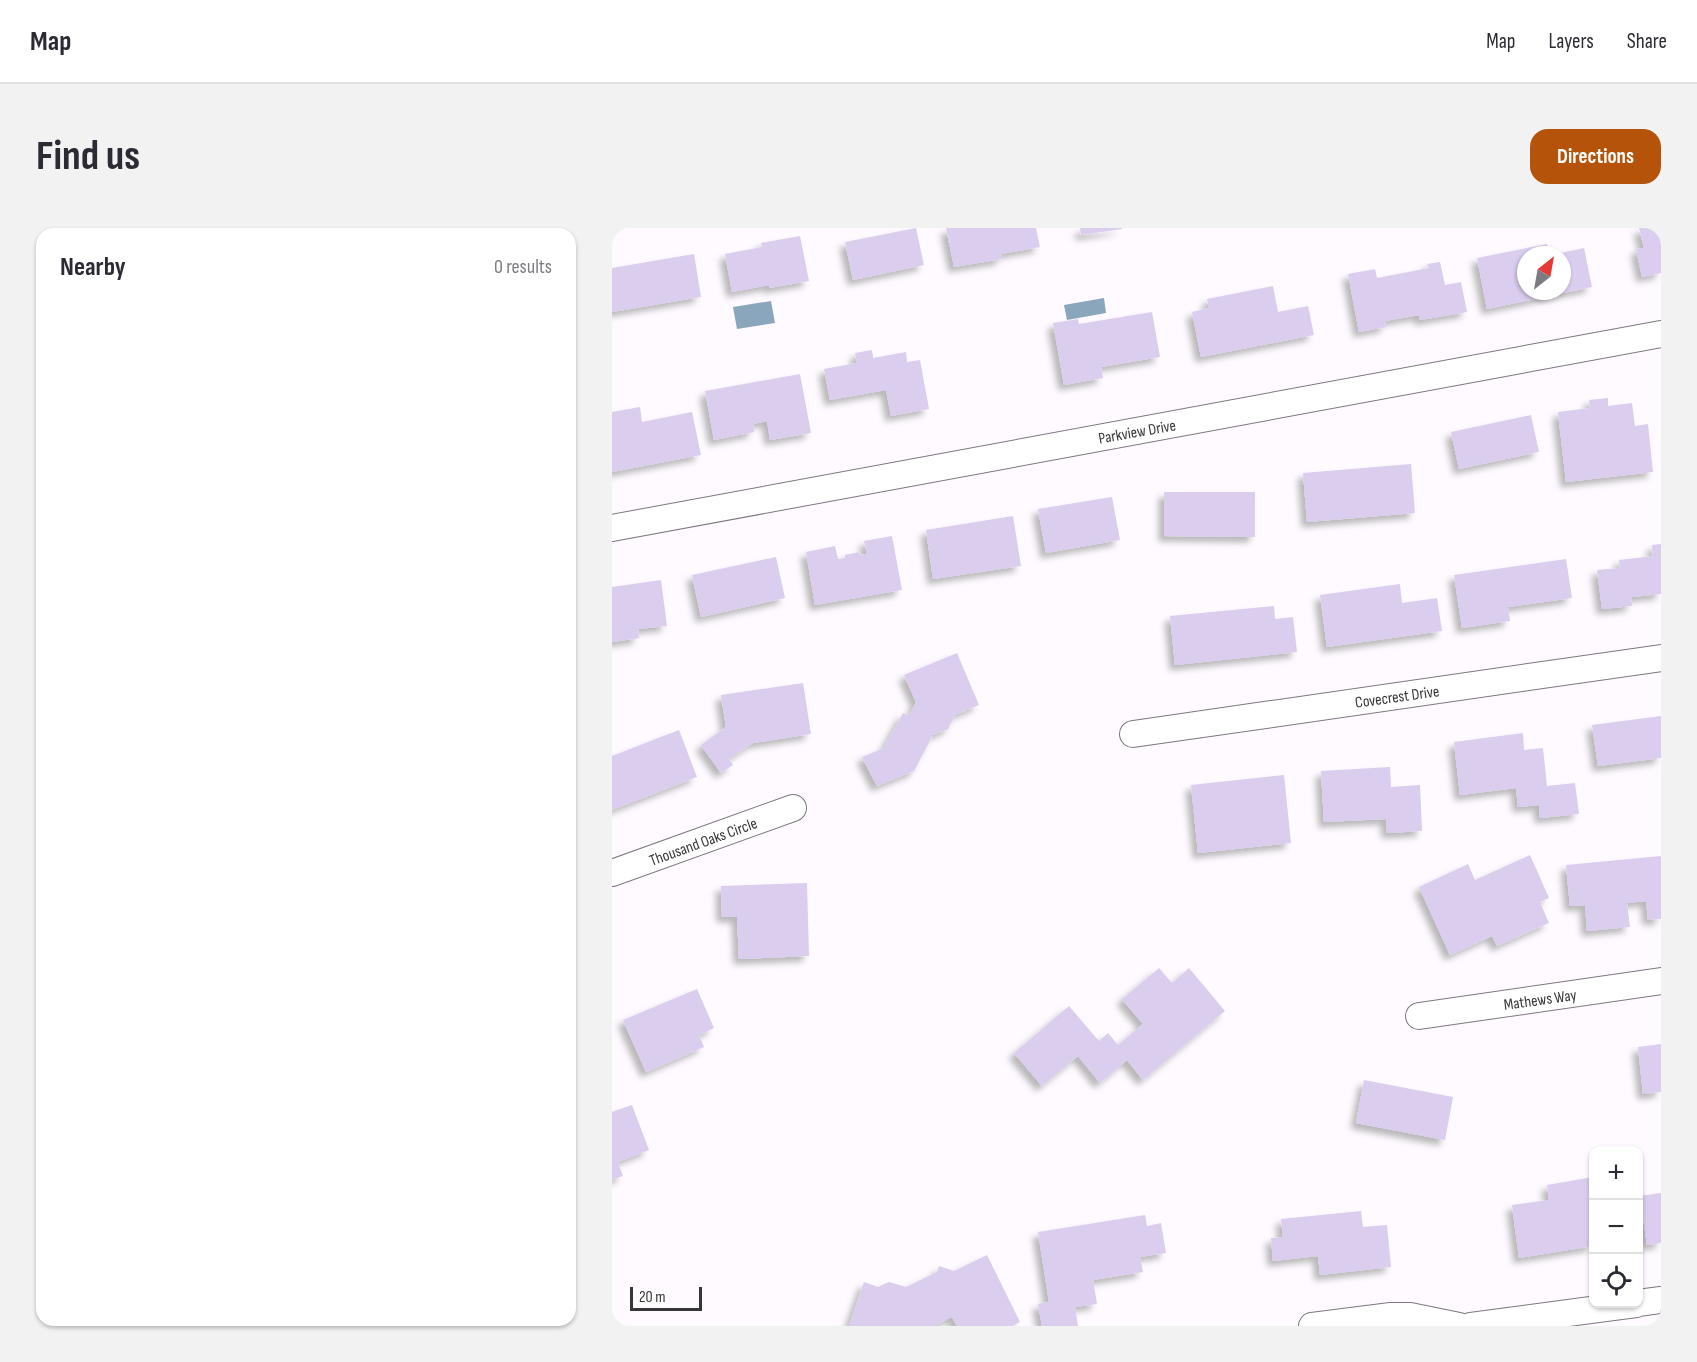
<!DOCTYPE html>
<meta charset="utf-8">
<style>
:root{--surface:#fff;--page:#f2f2f3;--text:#2b2b33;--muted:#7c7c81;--line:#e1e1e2;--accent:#b45309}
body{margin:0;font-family:"Sofia Sans Condensed",sans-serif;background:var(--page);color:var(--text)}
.controls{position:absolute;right:18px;bottom:18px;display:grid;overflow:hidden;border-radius:12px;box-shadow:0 2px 4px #0004}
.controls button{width:54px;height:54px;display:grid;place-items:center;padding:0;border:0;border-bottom:2px solid var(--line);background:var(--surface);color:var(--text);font:30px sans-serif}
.compass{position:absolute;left:905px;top:18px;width:54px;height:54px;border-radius:50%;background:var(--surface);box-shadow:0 2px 4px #0004;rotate:31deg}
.scale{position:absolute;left:18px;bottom:15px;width:72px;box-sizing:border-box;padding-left:6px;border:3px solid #373538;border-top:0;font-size:16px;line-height:21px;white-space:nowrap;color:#373538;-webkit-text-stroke:4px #fff;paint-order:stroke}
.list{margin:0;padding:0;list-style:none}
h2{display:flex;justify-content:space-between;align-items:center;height:78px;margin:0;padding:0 24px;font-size:26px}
h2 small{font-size:20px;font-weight:400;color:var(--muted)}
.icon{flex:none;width:33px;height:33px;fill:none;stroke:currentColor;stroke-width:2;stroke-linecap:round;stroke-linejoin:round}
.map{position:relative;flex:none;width:1049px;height:1098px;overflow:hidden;border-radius:18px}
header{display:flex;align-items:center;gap:36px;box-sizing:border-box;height:84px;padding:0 30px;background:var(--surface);border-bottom:2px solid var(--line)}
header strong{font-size:28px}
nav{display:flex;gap:33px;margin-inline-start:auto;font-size:21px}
.intro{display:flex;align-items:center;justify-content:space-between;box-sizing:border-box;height:144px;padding:0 36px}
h1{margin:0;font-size:42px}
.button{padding:15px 27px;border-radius:18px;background:var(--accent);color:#fff;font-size:21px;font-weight:700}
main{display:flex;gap:36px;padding:0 36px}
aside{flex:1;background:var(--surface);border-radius:18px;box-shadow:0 2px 4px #0004}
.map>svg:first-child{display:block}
</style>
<header>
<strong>Map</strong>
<nav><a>Map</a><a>Layers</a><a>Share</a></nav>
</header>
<div class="intro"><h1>Find us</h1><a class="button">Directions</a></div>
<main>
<aside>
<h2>Nearby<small>0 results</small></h2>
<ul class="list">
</ul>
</aside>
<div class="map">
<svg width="1049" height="1098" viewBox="0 0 1049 1098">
<defs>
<filter id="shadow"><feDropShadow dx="-5.5" dy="5.5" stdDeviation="3" flood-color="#0004"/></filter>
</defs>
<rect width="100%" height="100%" fill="#fefaff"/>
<!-- water -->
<path fill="#89a6bc" d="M492,70L494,85L455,92L452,77Z
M159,73L163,95L125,101L121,79Z"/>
<!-- building -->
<path fill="#dacdee" filter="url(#shadow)" d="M304,0L312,37L241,52L233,14Z
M334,0H424L428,19L389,26L390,31L342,39Z
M468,0H510V1L469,7Z
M1027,0H1049V45L1030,49L1024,21L1032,20Z
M188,8L197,53L157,60V57L120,64L113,26L150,19L149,15Z
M935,16L938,27H914V63H950V27L944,26L972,20L980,59L875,81L865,30Z
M82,26L89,69L0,84V40Z
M828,34L833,57L849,54L855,84L808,92L807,87L773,93L774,99L747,104L736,46L763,41L765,50L817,40L815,36Z
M661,58L666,84L696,78L702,107L589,129L580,84L597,80L595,71Z
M540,84L548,129L489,139L491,150L452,157L441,95L466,91L467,96Z
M260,122L261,130L294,124L295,134L308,132L317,181L279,188L274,162L218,172L212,141L245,135L243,125Z
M188,146L199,205L158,212L155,193L141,196L142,204L102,212L93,163Z
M996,170V178L1020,175L1023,198L1036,196L1041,244L954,254L946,184L978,180L977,172Z
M28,179L30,194L80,184L89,227L0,244V184Z
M919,187L927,224L847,241L839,204Z
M799,236L803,285L695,294L691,245Z
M552,264H643V309L552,308Z
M500,269L508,312L434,325L426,281Z
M401,288L409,338L321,351L314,302Z
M280,308L290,362L203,377L194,324L223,318L226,331L233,330V327L247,324L248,327L255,326L252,313Z
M1049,316V366L1019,369L1020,378L990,381L985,342L1008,340L1007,332L1041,328L1040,317Z
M164,329L173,370L89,389L80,347Z
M954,331L960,370L896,379L898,393L850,400L842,347Z
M49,352L55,398L26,401L27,410L0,414V359Z
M788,356L790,375L825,370L830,403L715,419L708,367Z
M662,378L663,391L681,389L685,424L563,437L558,388Z
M345,425L367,477L343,487L336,501L321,507L302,543L265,558L250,529L272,520L291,485L297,488L304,474L292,447Z
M191,455L199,506L141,515L117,531L121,537L109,545L89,517L114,499L109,467Z
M1049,488V530L986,538L980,497Z
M67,502L85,549L0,582V528Z
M911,505L912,522L931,520L935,558L963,555L967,586L928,590L927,577L906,579L904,560L848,567L842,514Z
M778,539L779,559L808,557L810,603L775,605L774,591L712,594L709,543Z
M672,547L679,615L586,625L579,557Z
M918,627L937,670L928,674L937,695L885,718L880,708L838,727L807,659L856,636L863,652Z
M1049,628V691L1036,692L1034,673L1015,675L1018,699L975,703L973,677L958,678L954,637Z
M195,655L197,728L127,731L125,689H110L109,658Z
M547,740L560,755L577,740L613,783L531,852L515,832L488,855L466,828L430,858L402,825L457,778L487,813L496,805L506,817L531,796L510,771Z
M85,761L102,800L87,807L92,819L34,844L11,792Z
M1049,816V864L1031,866L1026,819Z
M752,852L841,869L833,912L744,895Z
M20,877L37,922L6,934L11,948L0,952V884Z
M981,949V1018L907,1030L900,977L937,972L935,957Z
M1049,965V1015L1035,1017L1028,968Z
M749,983L751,999L775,997L779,1039L708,1047L706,1028L661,1033L659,1010L671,1009L669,991Z
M533,987L535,998L549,995L554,1025L528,1029L531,1044L481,1052L485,1076L463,1079L466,1098H430L426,1076L437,1074L426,1004Z
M375,1027L408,1094L400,1098H345L340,1089L321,1098H237L252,1054L266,1059L277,1054L294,1059L325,1044L327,1038L342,1043Z"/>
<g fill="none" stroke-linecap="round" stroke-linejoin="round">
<defs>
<path id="minor" d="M0,300L1049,106
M521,506L1049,430
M0,645L181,580
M807,788L1049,753
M1026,1075L1049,1072
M700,1098L779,1088H798L847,1098
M859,1098L1024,1076"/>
</defs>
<!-- minor casing -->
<use href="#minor" stroke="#7d777e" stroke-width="28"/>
<!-- minor -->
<use href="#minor" stroke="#fff" stroke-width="26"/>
</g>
<g text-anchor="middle" stroke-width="4.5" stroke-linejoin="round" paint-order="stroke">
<!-- street labels -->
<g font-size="16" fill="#373538" stroke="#fff">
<text transform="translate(525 203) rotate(-10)" y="6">Parkview Drive</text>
<text transform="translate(785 468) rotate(-8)" y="6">Covecrest Drive</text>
<text transform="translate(91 613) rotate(-20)" y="6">Thousand Oaks Circle</text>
<text transform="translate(928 771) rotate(-8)" y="6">Mathews Way</text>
</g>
</g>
</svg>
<div class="controls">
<button>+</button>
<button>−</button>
<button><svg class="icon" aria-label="locate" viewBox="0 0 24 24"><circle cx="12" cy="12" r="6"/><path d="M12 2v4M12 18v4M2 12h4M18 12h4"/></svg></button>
</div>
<svg class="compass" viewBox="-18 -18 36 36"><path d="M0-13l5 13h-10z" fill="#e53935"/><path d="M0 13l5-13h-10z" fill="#7c7c81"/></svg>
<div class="scale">20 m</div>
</div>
</main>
